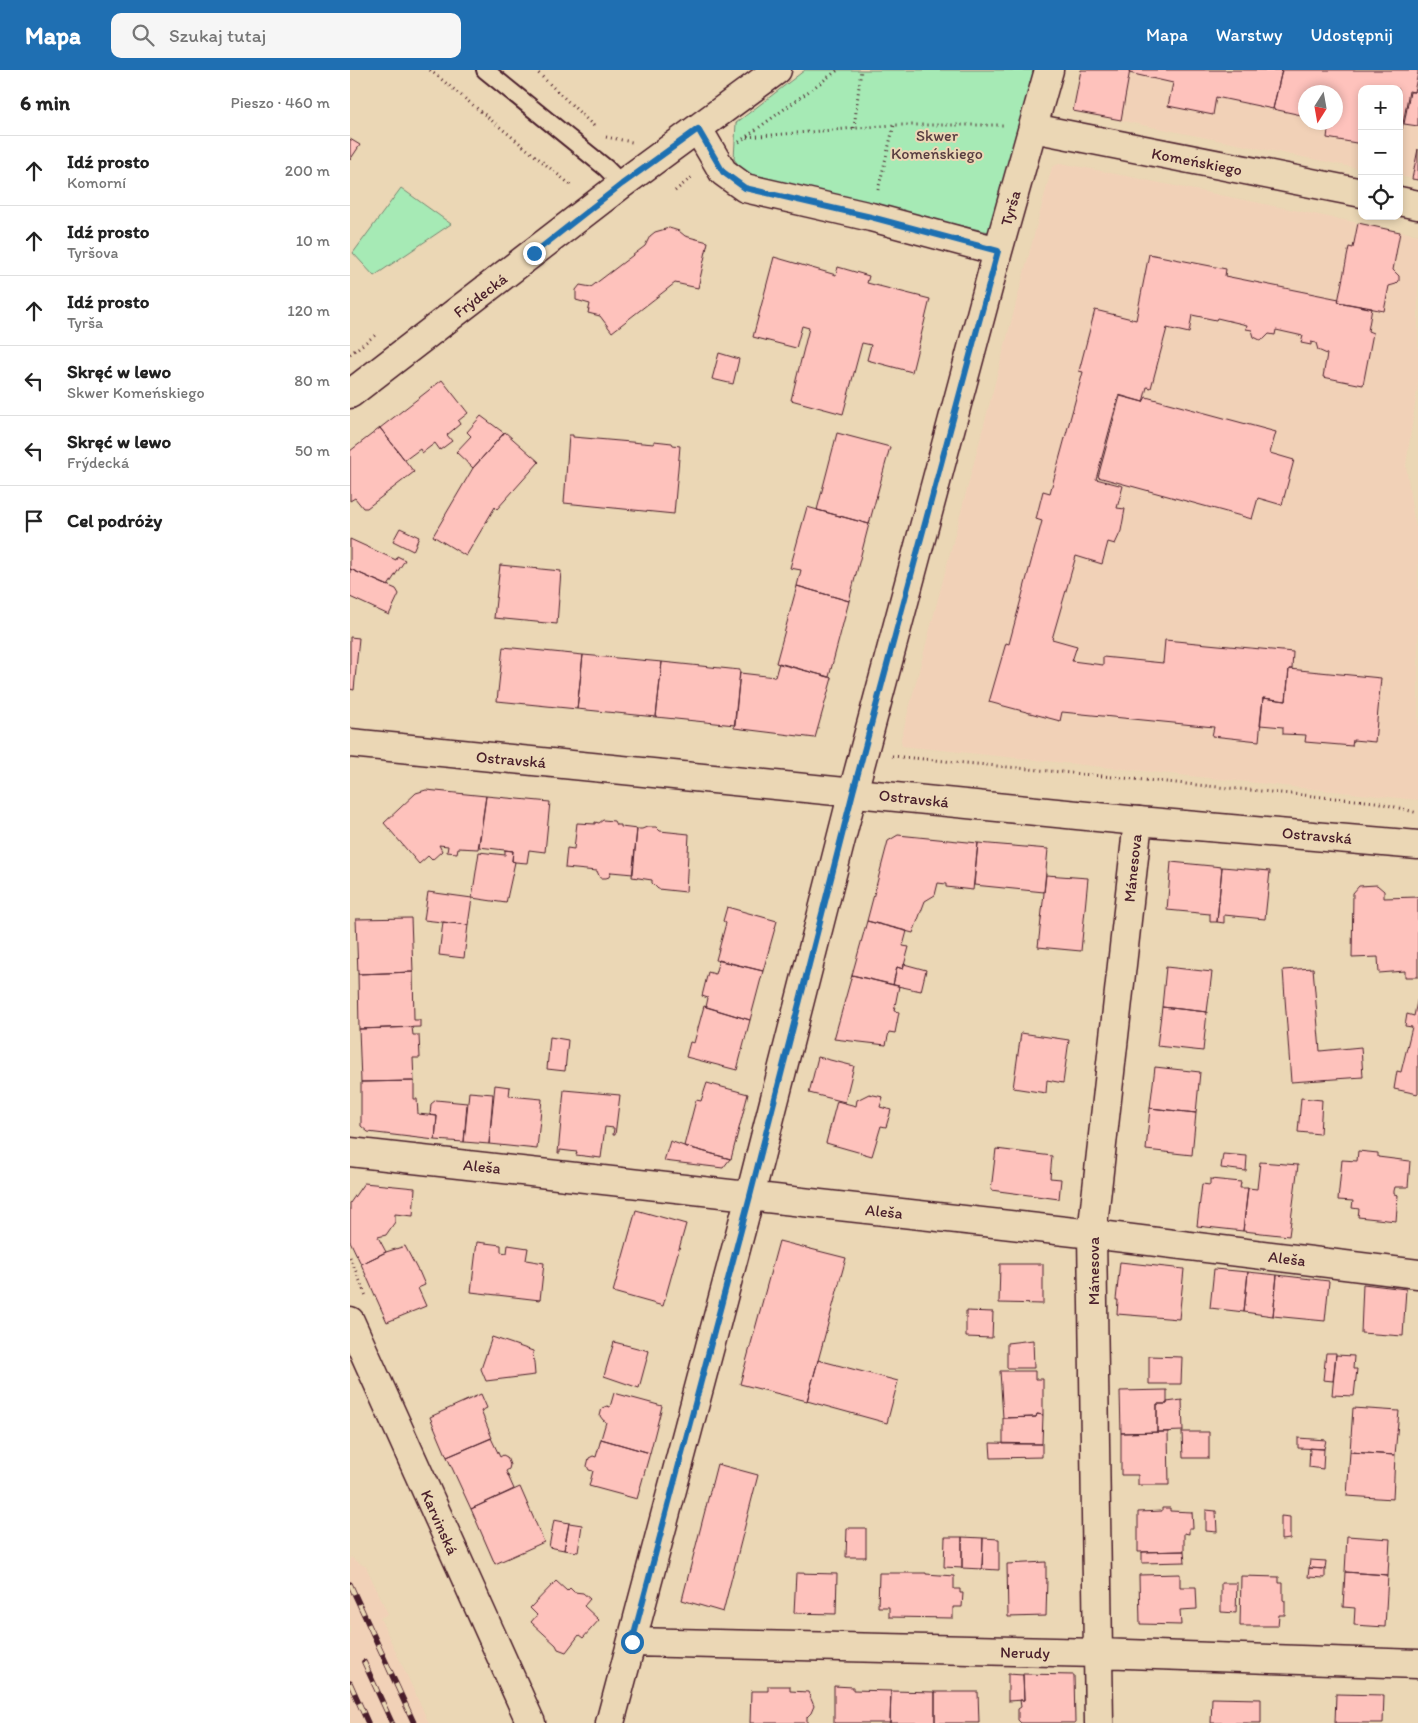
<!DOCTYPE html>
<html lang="pl">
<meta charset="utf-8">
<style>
:root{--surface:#fff;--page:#f6f6f6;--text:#222;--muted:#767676;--line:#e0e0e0;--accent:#1f6fb2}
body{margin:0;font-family:Itim,sans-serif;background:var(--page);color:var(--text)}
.controls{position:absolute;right:15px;top:15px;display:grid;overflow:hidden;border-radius:10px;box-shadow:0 2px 8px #0003}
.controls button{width:45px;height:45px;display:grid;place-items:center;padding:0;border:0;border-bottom:1px solid var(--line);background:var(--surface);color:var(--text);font:25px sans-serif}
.compass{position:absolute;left:948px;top:15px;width:45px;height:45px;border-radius:50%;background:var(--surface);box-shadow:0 2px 8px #0003;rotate:191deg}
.stop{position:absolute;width:15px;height:15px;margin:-11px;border:4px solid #1f6fb2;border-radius:50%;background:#fff}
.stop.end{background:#1f6fb2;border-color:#fff;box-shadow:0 1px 5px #0008}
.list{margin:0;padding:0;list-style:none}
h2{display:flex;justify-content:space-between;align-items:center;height:65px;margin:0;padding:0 20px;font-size:21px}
h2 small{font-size:16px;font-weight:400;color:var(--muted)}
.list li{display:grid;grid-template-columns:32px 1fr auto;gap:15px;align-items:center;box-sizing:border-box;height:70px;padding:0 20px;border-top:1px solid var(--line)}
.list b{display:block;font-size:19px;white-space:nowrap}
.list p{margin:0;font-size:16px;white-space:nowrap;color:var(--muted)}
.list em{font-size:16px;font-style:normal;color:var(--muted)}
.icon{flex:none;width:28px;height:28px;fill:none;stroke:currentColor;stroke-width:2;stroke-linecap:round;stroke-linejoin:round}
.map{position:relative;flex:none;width:1068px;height:1653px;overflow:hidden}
header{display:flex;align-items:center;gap:30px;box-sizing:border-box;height:70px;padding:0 25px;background:var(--accent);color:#fff}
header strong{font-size:24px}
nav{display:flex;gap:28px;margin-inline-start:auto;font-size:18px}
.search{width:350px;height:45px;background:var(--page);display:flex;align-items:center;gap:12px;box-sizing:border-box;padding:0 18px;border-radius:10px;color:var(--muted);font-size:19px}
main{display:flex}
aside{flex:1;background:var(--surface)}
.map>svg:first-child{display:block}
</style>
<header>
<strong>Mapa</strong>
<div class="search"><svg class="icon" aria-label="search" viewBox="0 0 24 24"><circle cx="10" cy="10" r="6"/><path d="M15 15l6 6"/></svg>Szukaj tutaj</div>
<nav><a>Mapa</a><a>Warstwy</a><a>Udostępnij</a></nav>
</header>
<main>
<aside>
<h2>6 min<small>Pieszo · 460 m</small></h2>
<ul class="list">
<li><svg class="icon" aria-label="ahead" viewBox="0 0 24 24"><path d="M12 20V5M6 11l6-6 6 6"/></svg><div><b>Idź prosto</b><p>Komorní</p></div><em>200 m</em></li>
<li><svg class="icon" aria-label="ahead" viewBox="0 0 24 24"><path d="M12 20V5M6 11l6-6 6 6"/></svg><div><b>Idź prosto</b><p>Tyršova</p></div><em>10 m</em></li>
<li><svg class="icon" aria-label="ahead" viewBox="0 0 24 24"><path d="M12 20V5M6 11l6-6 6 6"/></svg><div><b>Idź prosto</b><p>Tyrša</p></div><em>120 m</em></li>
<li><svg class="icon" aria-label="left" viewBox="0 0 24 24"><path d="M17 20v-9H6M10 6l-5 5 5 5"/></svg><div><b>Skręć w lewo</b><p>Skwer Komeńskiego</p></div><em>80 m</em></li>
<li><svg class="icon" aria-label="left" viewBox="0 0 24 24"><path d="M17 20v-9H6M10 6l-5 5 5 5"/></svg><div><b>Skręć w lewo</b><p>Frýdecká</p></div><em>50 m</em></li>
<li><svg class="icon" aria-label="arrive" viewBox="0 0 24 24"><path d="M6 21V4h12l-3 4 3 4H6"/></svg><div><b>Cel podróży</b></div></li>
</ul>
</aside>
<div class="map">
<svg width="1068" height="1653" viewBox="0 0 1068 1653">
<rect width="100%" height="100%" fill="#ebd7b5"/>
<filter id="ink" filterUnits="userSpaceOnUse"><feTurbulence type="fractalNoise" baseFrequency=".02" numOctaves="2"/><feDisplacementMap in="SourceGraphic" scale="10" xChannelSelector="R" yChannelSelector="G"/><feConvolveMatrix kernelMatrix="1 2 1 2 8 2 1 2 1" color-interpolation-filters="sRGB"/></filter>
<g filter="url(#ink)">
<!-- built -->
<path fill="#f1d1b7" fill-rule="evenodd" d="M731,0H1068V110L1049,106V19H1012V99L723,41ZM956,22H986V52H956Z
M711,93L1068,165V314L1056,395L1062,439L1068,466V730L552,676L551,669L702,97Z
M0,1487L16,1497L38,1544L30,1548L79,1653H0Z"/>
<!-- green -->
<path fill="#a6eab5" stroke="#788470" d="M455,0H685L639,162L398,108L384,89L386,53Z
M51,118L101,154L24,206L3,183Z"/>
<!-- building -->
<path fill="#fec2bc" stroke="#4a1f2b" d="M731,0H780L771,50L723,41Z
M780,0H932L923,39L866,27L863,45L818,36L823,13L779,3Z
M932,0H1068V3L1064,22L1059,21L1052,59L1049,58V19H1012V74L977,68L979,52H986V22H956V46L923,39Z
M1067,18H1068V56L1054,54L1060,22H1064Z
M0,69L10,75L0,90Z
M1068,79V110L1062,109Z
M1008,153L1050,162L1043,200L1049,206V211L1046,214L1039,216L1034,241L988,232L999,177L1003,178Z
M319,158L329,161L335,166L358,172L348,218L325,213L262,262L250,246L238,243L240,234L226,230V220L230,215L241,217L295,176L300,166L305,162Z
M799,184L876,199L875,206L989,229L988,232L1022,238L1018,261L1023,263L1013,315L973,307L977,284L968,280L966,273L961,272V275L951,273L953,266L926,260L925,265L919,264L914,269L910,270L904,267L902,260L896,259L897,255L867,248L866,250L842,245L839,263L817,258L801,318L797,317L793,332L769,325L746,409L773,416L767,438L775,439L771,461L765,474L758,472L752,494L726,486L702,569L727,576L722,591L753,595V587L813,593L815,570L943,582L942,599H939L936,631L913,628L909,671L862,666L864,657L712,642L710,651L639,632L656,573L659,574L692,451L686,449L693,421L700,423L733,302L729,301L745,240L786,250Z
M424,187L486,205L488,197L519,206L517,213L580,229L562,302L517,290L521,275L512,273L493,344L441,330L459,258L452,256L446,278L403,267Z
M369,283L389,289L383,314L362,309Z
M92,310L118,343L108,351L110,354L97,365L102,371L90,380L85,373L72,383L70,379L55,390L30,358Z
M770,326L793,332L796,327L926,362L920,383L944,390L932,435L908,428L902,449L748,407Z
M131,346L154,363L123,398L106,382L121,366L117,362Z
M30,358L64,402L17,438H13L5,428L0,431V381Z
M155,362L189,392L147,439L145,437L116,486L83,466L123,398Z
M487,363L540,377L519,454L467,440Z
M219,365H223V367L304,374V371L322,373L323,375L330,376L324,444L214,433Z
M457,437L519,454L499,531L447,516L451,500L440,498Z
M50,458L69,467L63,481L43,471Z
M0,469L46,490L47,486L55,490L38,516L0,499Z
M150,495L211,501L207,554L144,548Z
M0,499L46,519L49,524L39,545L0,527Z
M447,516L499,531L479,607L426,593Z
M0,567L9,568L4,620L0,619Z
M153,577L233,585L227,639L147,631Z
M233,585L312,592L306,647L227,639Z
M312,592L390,600L385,655L306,647Z
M429,593L482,608L465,668L384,658L390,603L425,607Z
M939,599L1031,608L1025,672L1003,670L1002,676L955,672L956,665L933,664V657L910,655L913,628L936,631Z
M76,720L136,726L128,779L108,778L107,783L97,782L98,776L89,775L92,781L82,790L78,786L69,794L34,753L66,723Z
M136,726L200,732L195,782L179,780L177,793L165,792L162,791L163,781L129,777Z
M253,750L264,751L266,755H271V757L287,759L283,804L261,802L259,807L256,808H250L247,801L215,798L217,778L224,779L227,753L245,754V752L249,753Z
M297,757H306L310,761L339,764L336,822L308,819L302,813V810L282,807L287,759H292Z
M548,765L628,773L623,820L596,817V814L588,813L585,825L575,831L563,863L517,851L538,771Z
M628,773L698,779L694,822L624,815Z
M155,780L163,781L162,791L165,792L156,833L122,828L129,782L155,785Z
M821,792L872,797L867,852H860V844L817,840Z
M872,797L920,801L915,849L874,845V853L867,852Z
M696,805L738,808L731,881L688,877Z
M1027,815L1034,821V828L1068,827V907H1055V901L1029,903L1028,887L1002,888L1003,823L1009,816Z
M78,822L122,828L118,855L74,850Z
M377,837L427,851L413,901L366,890L376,853L373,851Z
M61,848L63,902L8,904L6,849Z
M517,851L557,861L553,876L559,877L553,899L547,897L543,915L502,905Z
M93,852L118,855L114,888L89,885Z
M369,890L413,901L400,950L356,937L358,928L352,926L358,902L365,904Z
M554,894L576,900L571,921L543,915L547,897L553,899Z
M816,897L862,902L857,942L812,937Z
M963,898L970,981L1011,977L1013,1007L941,1012L933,900Z
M63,902L64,950H70V957L9,959L8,904Z
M502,905L549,916L544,941L549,942L545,963L539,962L536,975L484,969Z
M1068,927V1024L1044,1019L1047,1001L1051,1002L1062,957L1055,956L1057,944L1064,946Z
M354,936L400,950L387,1000L336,987L340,972L344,973Z
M812,937L857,942L853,981L807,976Z
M62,957L63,965H69L70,988H63L64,1011L11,1012L9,959Z
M671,963L719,970L713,1013L697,1010L696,1023L663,1018Z
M200,967L218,970L215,1001L197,999Z
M468,987L504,996L495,1032L459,1023Z
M805,997L850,1002L846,1043L800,1038Z
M64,1011V1029H67L68,1044L87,1046L85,1070L18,1062L11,1056V1012Z
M357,1013L398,1024L381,1089L334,1076L346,1030L351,1031Z
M145,1015L160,1017L159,1026L192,1029L187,1079L139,1074Z
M214,1020L270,1025L265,1065H263L264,1058L255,1057L251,1088L226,1085L227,1082L210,1080V1083H208Z
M119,1022L143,1024L139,1074L114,1072Z
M519,1024L533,1027L530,1037L541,1040L536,1057L531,1056L522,1086L476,1073L487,1031L506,1036L507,1030Z
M951,1028L972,1030L970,1064L948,1062Z
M86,1030L117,1033L114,1072L85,1070L87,1046L80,1045L81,1034Z
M800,1038L846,1043L842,1085L796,1080Z
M320,1071L334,1076L380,1089L373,1098L314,1091Z
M646,1079L702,1086L700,1108L711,1109L709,1129L641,1120Z
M1008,1081L1028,1083V1087L1060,1091L1058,1117H1045L1044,1121V1124L1048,1125L1046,1151L1008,1147L1009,1139L1002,1138L1003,1131L988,1130L992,1090L1007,1091Z
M873,1084L897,1086L896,1101L871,1098Z
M910,1092L948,1095L939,1166L893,1161L898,1118L907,1119Z
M860,1109L891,1112L890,1118H898L893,1161L847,1156L852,1114L860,1115Z
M14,1113L65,1118L63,1146L45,1144V1152L36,1165L28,1167L36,1182L11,1194L0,1171V1133Z
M286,1140L336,1154L313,1236L263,1222Z
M429,1171L496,1188L457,1331L390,1314Z
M127,1172L151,1175V1182L157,1183L158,1175L178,1178L176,1190L194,1193L190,1230L121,1222Z
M55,1176L68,1201H69L75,1215L68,1218L76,1236L37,1252L11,1194L36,1182Z
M770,1192L834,1199L829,1249L767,1244L768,1230H766Z
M650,1194H693V1234L649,1233Z
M864,1199L898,1202L894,1242L860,1238Z
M898,1202L927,1205L923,1246L894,1242Z
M927,1205L979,1211L975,1251L923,1246Z
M1013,1214L1056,1219L1053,1266L1011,1263Z
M616,1241L643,1242L642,1268L616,1267Z
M142,1267L183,1281L185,1305L136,1311L131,1299Z
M683,1270L684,1298H657V1273Z
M264,1272L299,1281L289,1318L254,1306Z
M976,1283H986L983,1311L973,1310Z
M986,1285L1004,1286L1003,1299H1007L1004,1326L982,1325Z
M799,1286L832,1287L831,1314H799Z
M468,1290L548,1311L537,1353L457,1331Z
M650,1301H685V1309H693V1345L687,1344L686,1347L653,1348Z
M817,1320V1334H807V1362L771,1363L770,1321Z
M264,1323L312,1336L300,1383L251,1369L256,1352L253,1350L250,1346L252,1338L257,1336L260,1337Z
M131,1324L137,1338L131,1341L142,1368L97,1387L80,1347Z
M832,1330L833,1361L807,1362V1334H817V1332Z
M1003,1338L1049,1341L1045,1385L1000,1382Z
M687,1344L693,1345L692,1374H653V1348L686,1347Z
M818,1362L819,1415H788V1405H771V1363Z
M832,1362H859V1388H833Z
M141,1368L150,1387L153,1385L157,1387L160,1395L159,1399L156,1401L164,1419L121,1439L97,1387Z
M948,1368L976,1370L974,1379L948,1378Z
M251,1369L300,1383L287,1429L239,1416L243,1401L239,1400L237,1396L239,1388L243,1386L246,1387Z
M640,1373L692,1374V1387L641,1388Z
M960,1378L974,1379L973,1399L959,1397Z
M1000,1382L1045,1385L1043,1429L997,1426Z
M367,1394L408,1405L373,1542L332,1530Z
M170,1417L194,1472L145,1494L121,1439Z
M812,1438H820V1441L842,1442L843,1458H839V1464L834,1463V1481L788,1482V1442L812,1441Z
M856,1440L866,1441L867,1462L856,1461Z
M931,1446L940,1447V1469L931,1470Z
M204,1450L219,1453L214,1480L199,1477Z
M219,1453L232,1455L228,1482L214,1480Z
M497,1458H516V1487H496Z
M997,1466L1040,1469L1038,1505L995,1502Z
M595,1467H612V1498L594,1497Z
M612,1467L633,1468L632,1499L612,1498Z
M633,1468L649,1469V1500L632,1499Z
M834,1481L835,1492L792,1493V1482Z
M960,1490L976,1491L975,1499L959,1498Z
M696,1492V1509L697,1508L696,1546L658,1547L657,1494Z
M959,1498L975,1499V1508L958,1507Z
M995,1502L1038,1505L1035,1557L1004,1555L1005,1538L993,1537Z
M446,1503L487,1504L486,1544L444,1543Z
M529,1503H576V1504L604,1506V1519H610V1523H613L612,1537H603V1548L539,1547V1537H528Z
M830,1504V1517H846L847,1539L830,1540L831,1555L790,1554L789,1505Z
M891,1506L929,1507V1513H933V1530L935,1531V1545H929L928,1556H890Z
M206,1511L217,1521L220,1518L224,1522L233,1523L240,1529L234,1536L249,1550L233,1568L229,1565L216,1582L208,1579L206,1575L181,1552L187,1545L180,1538Z
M871,1513H887L886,1543L871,1542Z
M658,1604L673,1605L674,1630L658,1631Z
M673,1604L724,1605L725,1653H671L668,1650V1639L671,1637L670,1630H674Z
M418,1616H440V1621L458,1622L464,1636L461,1643L457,1647V1653H400L401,1621H418Z
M484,1616L503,1617V1620L541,1621L540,1653H484Z
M541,1621L585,1622V1653H540Z
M585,1622H628L629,1653H585Z
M986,1624L1034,1625L1033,1653H985Z
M862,1628L911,1629V1653H861Z"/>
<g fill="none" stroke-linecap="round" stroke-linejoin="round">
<defs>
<path id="service" d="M135,0L256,98L272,114"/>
<path id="minor" d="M683,58L1012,123
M348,59L373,102L395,118L521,147L648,181
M1049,131L1068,135
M0,1082L742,1164L1068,1204
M282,1572L748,1583L1068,1594
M260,1653L400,1126L503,722L648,181L699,0
M749,1653L742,1164L788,751"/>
<path id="tertiary" d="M0,673L788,751L1068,775"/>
<path id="secondary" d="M0,324L272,114L427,0
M0,1251L181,1653"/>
</defs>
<!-- service casing -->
<use href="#service" stroke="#4a1f2b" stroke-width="20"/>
<!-- minor casing -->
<use href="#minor" stroke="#4a1f2b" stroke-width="31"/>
<!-- tertiary casing -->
<use href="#tertiary" stroke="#4a1f2b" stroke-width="31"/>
<!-- secondary casing -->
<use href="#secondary" stroke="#4a1f2b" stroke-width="31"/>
<!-- path -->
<path stroke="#4a1f2b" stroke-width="3" stroke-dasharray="1 4" stroke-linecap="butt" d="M80,0L222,116
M185,0L246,58
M504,58L511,0
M256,67L282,72
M397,67L544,55H655
M389,72L488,0
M528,120L544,55
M325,121L342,107
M0,284L28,263
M542,686L1026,732L1068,743
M0,1187L16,1226"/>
<!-- service -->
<use href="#service" stroke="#ebd7b5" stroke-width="16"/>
<!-- minor -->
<use href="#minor" stroke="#ebd7b5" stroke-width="28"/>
<!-- tertiary -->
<use href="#tertiary" stroke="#ebd7b5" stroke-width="28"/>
<!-- secondary -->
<use href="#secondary" stroke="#ebd7b5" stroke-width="28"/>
<defs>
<path id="rail" d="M0,1514L64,1653
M14,1592L42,1653
M0,1613L18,1653"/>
</defs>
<!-- rail casing -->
<use href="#rail" stroke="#4a1f2b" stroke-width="5.5"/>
<!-- rail -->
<use href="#rail" stroke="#ebd7b5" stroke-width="4" stroke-dasharray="11" stroke-linecap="butt"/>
</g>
</g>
<g fill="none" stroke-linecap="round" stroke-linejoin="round" filter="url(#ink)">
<!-- route -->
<path stroke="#1f6fb2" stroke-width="6" d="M184,183L272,114L348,59L373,102L395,118L521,147L648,181L503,722L400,1126L282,1572"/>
</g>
<g text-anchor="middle" stroke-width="4" stroke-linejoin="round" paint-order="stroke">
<!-- park labels -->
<g font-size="16" fill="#583d40" stroke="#ebd7b5">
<text x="587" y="71">Skwer<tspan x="587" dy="18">Komeńskiego</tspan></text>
</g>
<!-- street labels -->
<g font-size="16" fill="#4a1f2b" stroke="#ebd7b5">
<text transform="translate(847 91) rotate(11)" y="6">Komeńskiego</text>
<text transform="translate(660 138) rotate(-74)" y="6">Tyrša</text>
<text transform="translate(130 225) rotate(-37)" y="6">Frýdecká</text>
<text transform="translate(161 689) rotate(5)" y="6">Ostravská</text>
<text transform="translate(564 728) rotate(6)" y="6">Ostravská</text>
<text transform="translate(967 765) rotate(5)" y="6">Ostravská</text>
<text transform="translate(782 798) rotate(-84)" y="6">Mánesova</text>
<text transform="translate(132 1096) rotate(6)" y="6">Aleša</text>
<text transform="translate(534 1141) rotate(6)" y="6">Aleša</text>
<text transform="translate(937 1188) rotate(7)" y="6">Aleša</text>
<text transform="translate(743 1201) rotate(-90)" y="6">Mánesova</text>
<text transform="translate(90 1452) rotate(66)" y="6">Karvinská</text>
<text transform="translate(675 1582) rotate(1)" y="6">Nerudy</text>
</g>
</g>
</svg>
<div class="controls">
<button>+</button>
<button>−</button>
<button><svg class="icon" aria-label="locate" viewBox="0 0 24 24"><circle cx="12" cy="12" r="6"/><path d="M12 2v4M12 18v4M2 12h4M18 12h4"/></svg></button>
</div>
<svg class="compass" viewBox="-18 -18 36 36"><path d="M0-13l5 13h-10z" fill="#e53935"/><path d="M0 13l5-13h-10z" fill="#767676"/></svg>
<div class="stop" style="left:282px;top:1572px"></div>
<div class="stop end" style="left:184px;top:183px"></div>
</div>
</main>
